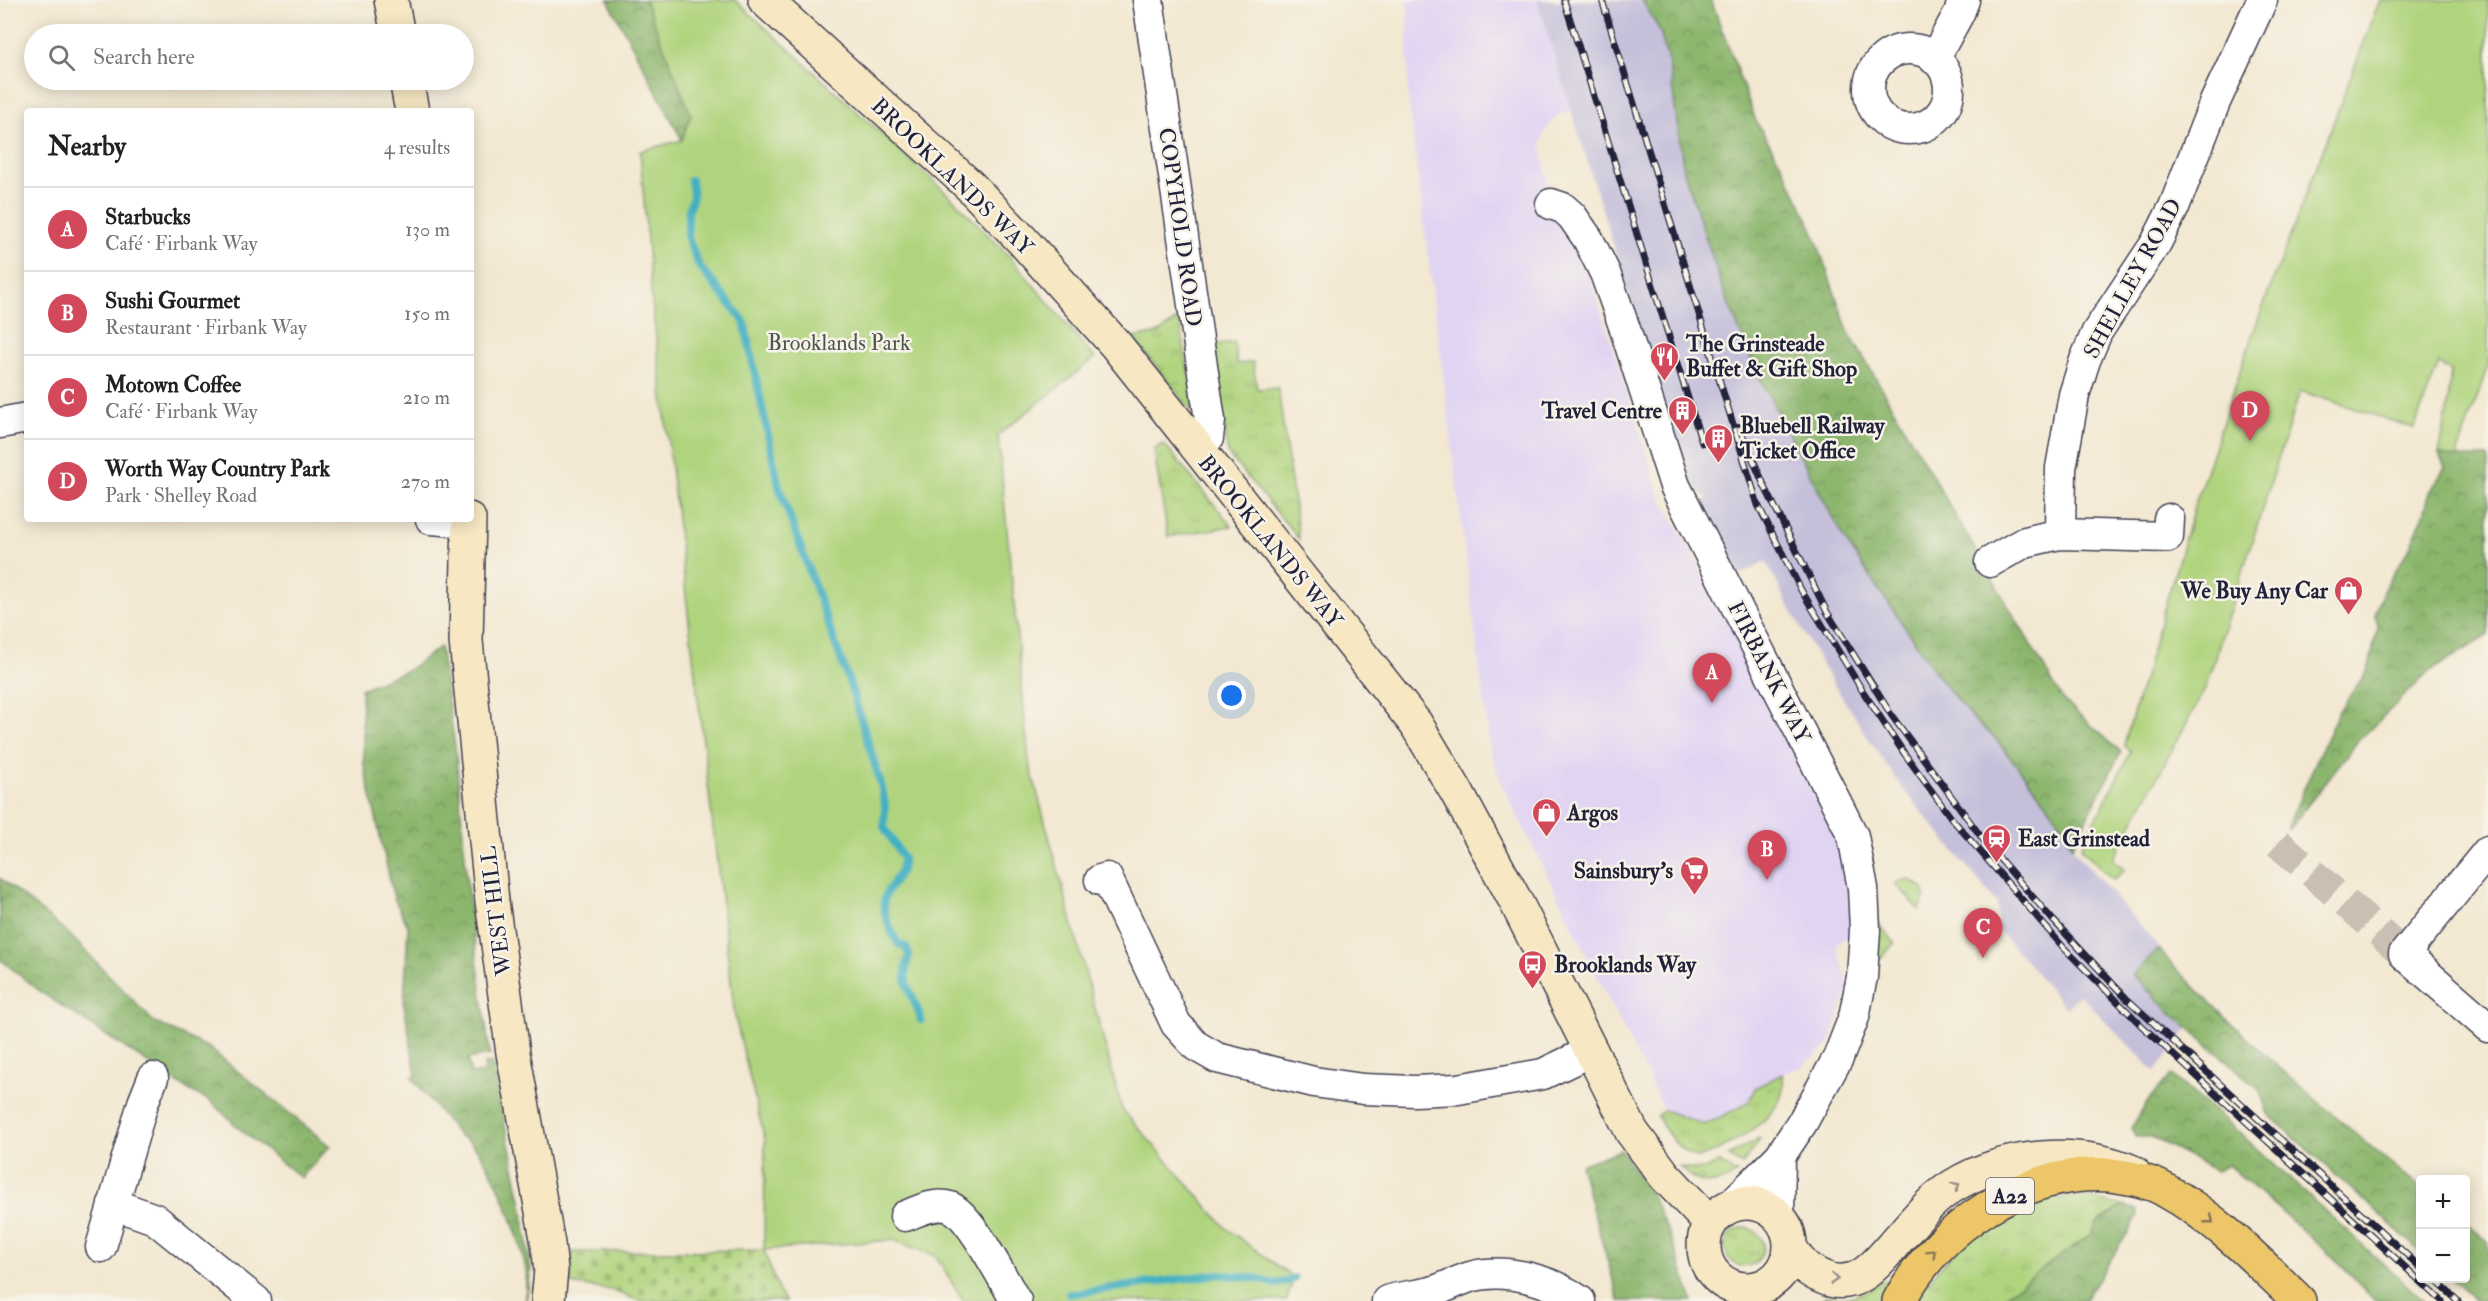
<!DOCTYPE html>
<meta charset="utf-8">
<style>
:root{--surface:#fff;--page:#f6f6f6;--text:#202124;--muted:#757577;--line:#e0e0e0;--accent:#d1495b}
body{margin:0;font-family:"IM FELL Double Pica",serif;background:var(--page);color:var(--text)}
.controls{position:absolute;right:18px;bottom:18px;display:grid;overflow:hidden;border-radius:6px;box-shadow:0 3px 15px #0003}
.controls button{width:54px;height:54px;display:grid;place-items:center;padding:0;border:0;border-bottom:2px solid var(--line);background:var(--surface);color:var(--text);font:30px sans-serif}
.you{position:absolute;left:1232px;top:696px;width:21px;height:21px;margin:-15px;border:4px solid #fff;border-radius:50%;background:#1a73e8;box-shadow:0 0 0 9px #1a73e833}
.badge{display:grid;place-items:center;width:39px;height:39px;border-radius:50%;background:var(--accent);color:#fff;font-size:20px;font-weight:700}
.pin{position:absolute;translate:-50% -50px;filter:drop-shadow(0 2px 3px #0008)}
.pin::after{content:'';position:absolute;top:32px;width:21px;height:18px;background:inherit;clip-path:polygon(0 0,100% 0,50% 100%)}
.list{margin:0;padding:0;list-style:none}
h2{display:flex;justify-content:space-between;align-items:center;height:78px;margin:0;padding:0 24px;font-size:26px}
h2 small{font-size:20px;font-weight:400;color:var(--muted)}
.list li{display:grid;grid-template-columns:39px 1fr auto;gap:18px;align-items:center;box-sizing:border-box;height:84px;padding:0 24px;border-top:2px solid var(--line)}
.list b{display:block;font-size:22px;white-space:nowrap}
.list p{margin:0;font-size:20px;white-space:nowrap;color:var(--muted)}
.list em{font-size:20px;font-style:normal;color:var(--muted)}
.icon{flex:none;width:33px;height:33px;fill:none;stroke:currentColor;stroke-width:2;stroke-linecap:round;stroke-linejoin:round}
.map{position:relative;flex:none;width:2488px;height:1301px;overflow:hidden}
.search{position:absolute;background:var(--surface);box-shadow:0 3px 15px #0003;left:24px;top:24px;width:450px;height:66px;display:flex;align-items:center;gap:15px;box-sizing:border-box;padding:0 21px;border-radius:33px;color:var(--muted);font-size:22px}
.panel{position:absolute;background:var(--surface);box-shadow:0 3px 15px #0003;left:24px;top:108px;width:450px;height:414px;border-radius:6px}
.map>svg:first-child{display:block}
</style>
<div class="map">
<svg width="2488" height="1301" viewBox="0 0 2488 1301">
<defs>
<pattern id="grass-tufts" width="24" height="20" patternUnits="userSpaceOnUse" patternTransform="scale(1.5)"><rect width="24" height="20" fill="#b0d47e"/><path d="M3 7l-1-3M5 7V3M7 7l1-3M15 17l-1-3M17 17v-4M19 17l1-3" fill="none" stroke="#97b66e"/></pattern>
<pattern id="forest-crowns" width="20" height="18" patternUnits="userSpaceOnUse" patternTransform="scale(1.5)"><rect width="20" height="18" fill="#8cb66d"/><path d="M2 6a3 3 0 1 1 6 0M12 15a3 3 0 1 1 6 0" fill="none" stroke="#72945b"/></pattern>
<pattern id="cemetery-stones" width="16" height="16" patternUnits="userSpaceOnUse" patternTransform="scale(1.5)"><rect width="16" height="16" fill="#b0d47e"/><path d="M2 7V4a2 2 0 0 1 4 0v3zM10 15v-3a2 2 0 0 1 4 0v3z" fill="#97b66e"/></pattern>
</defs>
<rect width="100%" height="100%" fill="#f7f3e8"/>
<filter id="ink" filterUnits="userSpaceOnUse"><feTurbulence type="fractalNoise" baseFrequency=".0167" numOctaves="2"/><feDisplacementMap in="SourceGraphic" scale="12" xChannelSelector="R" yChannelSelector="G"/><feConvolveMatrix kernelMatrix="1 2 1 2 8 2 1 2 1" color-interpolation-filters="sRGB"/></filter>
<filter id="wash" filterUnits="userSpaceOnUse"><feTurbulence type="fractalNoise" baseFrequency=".008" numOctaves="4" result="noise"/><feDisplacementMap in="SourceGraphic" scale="24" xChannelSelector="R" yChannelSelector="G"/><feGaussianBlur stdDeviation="1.35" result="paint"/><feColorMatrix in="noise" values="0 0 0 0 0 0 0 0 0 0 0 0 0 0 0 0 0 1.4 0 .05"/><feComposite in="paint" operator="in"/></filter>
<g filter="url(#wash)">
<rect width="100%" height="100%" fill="#f3e8d1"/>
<!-- built -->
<path fill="#e1d4f3" d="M1408,0H1537L1571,110L1561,114L1552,121L1544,133L1541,144L1555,221L1572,245L1589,274L1660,495L1741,644L1836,840L1849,882L1851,934L1836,945L1849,986L1829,1045L1799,1069L1795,1068L1755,1088L1748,1103L1705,1125L1664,1110L1502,785L1490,750L1408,97Z"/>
<!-- industrial -->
<path fill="#c5c0da" d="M1537,0H1711L1756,121L1783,167L1812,228L1848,331L2063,700L2121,752L2072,848L2152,939L2158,949L2208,1002L2155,1072L2080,995L2066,1008L1998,929L1997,903L1903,789L1866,735L1824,669L1782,594L1766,561L1737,576L1701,506L1708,498L1692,487L1683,470Z"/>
<!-- grass -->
<path fill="url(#grass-tufts)" stroke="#697b5c" stroke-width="1.5" d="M1178,319L1180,320L1194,410L1192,411L1133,338L1159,333Z
M1234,342L1237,364L1253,362L1257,389L1278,388L1299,539L1228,454L1213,345Z
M1164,444L1232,526L1168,537L1154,451L1157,447Z
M1908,879L1922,887L1925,895L1920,910L1895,883Z
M1876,921L1895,943L1876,962Z
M1782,1074C1793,1115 1729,1147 1698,1158C1677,1151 1668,1134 1657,1116L1664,1110L1705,1125L1748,1103L1755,1088Z
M1761,1138L1742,1165L1728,1156Z
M1718,1162L1737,1173C1714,1189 1699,1186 1679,1167C1694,1170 1705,1172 1718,1162Z
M2078,1196L2124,1206L2098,1222L2091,1234L1998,1301H1911L1968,1236L2019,1207L2049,1199Z
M1725 1247a19 19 0 1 1 38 0a19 19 0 1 1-38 0Z
M1883,1280L1888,1283L1879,1301H1824L1825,1296C1846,1301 1867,1295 1883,1280Z"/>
<!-- forest -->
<path fill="url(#forest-crowns)" stroke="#576c54" stroke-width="1.5" d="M608,0H645L691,115L682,140Z
M1642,0H1711L1756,121L1783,167L1812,228L1848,331L2063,700L2121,752L2072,847L2063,826L2048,805L1994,737L1974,720L1943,683L1843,537L1756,371L1723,290L1684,171L1669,65L1660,31Z
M2451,371L2456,457H2488V635L2430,671L2357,742L2289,829L2287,827L2338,712L2368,670L2378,627L2375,615L2384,589L2410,547L2424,514L2430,492L2445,468L2439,454L2448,407Z
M440,647L456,753L468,893L490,1055L468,1059L471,1074L485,1072L484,1064L492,1063L522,1205L531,1269L526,1301C524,1295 528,1280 526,1270C521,1240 490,1145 459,1136L412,1078L416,1075L404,1005L408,926L394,898L364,765L361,689L408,670Z
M0,878L68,933L154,1022L209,1048L330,1146L301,1178L242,1131L210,1101L189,1090L42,993L0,959Z
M2158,949C2238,1035 2329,1113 2420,1187V1251L2268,1114L2259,1089L2169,1011L2133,975Z
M2171,1075L2224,1119L2424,1301H2375L2334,1258L2228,1165L2216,1171L2152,1137H2136L2131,1128L2151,1097Z
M1621,1150L1650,1193L1669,1233L1693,1301H1619L1580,1165Z
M2124,1206L2137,1210L2138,1217L2084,1301H1998L2091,1234L2098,1222Z
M2466,1223L2488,1241V1301H2475L2451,1279L2466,1278Z"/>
<!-- cemetery -->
<path fill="url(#cemetery-stones)" stroke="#697b5c" stroke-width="1.5" d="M764,1250L779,1292L786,1301H640L611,1290L570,1284L572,1252Z"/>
<!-- park -->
<path fill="#b0d47e" stroke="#697b5c" stroke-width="1.5" d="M645,0H735L954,200L1008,255L1095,358L998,435L1029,762L1122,1109L1226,1228L1294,1278L1286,1301H963L936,1256L893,1240L764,1250L765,1140L735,1017L652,303L640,151L682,140L691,115Z
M2380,0H2488V365L2456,458L2439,454L2448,407L2451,372L2439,363L2414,428L2300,391L2205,689L2113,859L2125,870L2113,880L2081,848L2131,751L2124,745L2195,504L2253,333Z"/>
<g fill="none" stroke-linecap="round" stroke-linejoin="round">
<!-- stream -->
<path stroke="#43b0c1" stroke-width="8" d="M691,180L693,196L688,213V238L699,266L744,321L779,487L852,690L882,788L885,806L884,827L903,858L901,871C895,876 896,881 891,886C875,905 889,925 898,944L906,947L909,956C899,987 914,992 921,1020
M1069,1294L1218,1274L1260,1279L1275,1284L1286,1282L1294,1278"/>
</g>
</g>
<g filter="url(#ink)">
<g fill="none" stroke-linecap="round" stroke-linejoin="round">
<!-- street-tunnel -->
<path stroke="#c9c0b3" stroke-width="30" stroke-dasharray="30 15" stroke-linecap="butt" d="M2278,843L2404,954"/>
<defs>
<path id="street" d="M1148,0L1210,420L1208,438L1197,449
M1869 89a40 40 0 1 1 80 0a40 40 0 1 1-80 0Z
M1934,59L1959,13L1964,0
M1551,204L1563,208L1572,216L1588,239L1605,273L1624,326L1675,486L1838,806L1853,836L1863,888L1865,930L1862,977L1854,1017L1838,1058L1802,1123L1780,1156L1730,1206
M0,423L27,418
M431,519L469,522
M2060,534L2061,468L2074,395L2085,360L2097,332L2156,243L2174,207L2215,102L2262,0
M1990,562L2025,542L2060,534L2168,537L2169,519
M2488,851L2404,954L2488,1027
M1100,880L1107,878L1176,1024L1196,1046L1217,1058L1314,1082L1363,1089L1415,1091L1458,1089L1543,1074L1591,1051
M113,1204L155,1219L256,1301
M905,1216C918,1211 935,1202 950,1207C971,1215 1003,1280 1016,1301
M1779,1217L1780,1156
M101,1247L143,1103L153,1078
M1387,1301C1401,1296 1416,1296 1431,1292C1445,1288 1457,1281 1470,1277C1504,1267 1552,1280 1580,1301"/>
<path id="secondary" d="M391,0L398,34
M765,0L970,186L1022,240L1116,345L1416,724L1456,791L1515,900L1632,1132L1665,1176L1710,1223
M406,80L412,111
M469,519L466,641L492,901L513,1053L548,1244L551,1270L548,1301
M1704 1246a43 43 0 1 1 86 0a43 43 0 1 1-86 0Z
M1790,1246C1798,1262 1806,1270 1822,1277C1858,1294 1880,1259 1900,1237C1916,1219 1932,1199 1953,1186C2006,1154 2076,1148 2133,1172"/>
<path id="highway" d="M1899,1301C1938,1227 2024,1169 2110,1175C2127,1177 2147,1180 2163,1189C2215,1217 2256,1259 2299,1301"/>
</defs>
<!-- street casing -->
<use href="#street" stroke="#414052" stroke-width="33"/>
<!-- secondary casing -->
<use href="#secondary" stroke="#414052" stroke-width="36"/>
<!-- highway casing -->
<use href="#highway" stroke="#414052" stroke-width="36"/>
<!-- street -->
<use href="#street" stroke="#fff" stroke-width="30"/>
<!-- secondary -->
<use href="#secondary" stroke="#f7e8c3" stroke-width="33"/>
<!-- highway -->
<use href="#highway" stroke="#ecc669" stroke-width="33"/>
<defs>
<path id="rail" d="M1564,0L1702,443
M1602,0L1758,505L1801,590L1862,690L1904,753L1952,819L2064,948L2142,1026L2442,1301
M1739,427L1764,485L1827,612L1892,716L1985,842L2052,919L2126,998L2420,1267
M2433,1278L2458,1301"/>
</defs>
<!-- rail casing -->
<use href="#rail" stroke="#22223b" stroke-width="7"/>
<!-- rail -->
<use href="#rail" stroke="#f7f3e8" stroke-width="4.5" stroke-dasharray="14" stroke-linecap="butt"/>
</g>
<!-- one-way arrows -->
<defs><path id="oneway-chevron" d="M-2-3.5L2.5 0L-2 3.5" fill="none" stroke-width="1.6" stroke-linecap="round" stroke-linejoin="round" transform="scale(1.5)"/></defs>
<g stroke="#978f86">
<use href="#oneway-chevron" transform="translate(1956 1186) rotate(-30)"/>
<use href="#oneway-chevron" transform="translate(1834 1279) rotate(5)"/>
</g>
<g stroke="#877452">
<use href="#oneway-chevron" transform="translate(2210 1220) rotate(38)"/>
<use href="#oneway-chevron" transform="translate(1932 1253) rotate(-45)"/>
</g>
</g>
<!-- icons -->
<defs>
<symbol id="restaurant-pin" viewBox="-11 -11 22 30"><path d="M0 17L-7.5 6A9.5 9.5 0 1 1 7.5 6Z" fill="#d1495b" stroke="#f7f3e8"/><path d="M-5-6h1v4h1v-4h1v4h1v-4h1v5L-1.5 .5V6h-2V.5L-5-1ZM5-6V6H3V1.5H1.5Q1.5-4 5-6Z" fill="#fff"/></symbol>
<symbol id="building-pin" viewBox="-11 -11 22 30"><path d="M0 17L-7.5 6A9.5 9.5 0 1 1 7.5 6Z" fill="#d1495b" stroke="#f7f3e8"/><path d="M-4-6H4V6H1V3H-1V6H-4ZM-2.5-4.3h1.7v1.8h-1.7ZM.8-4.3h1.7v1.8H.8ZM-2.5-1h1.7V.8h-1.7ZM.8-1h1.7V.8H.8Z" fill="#fff"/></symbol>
<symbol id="shop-pin" viewBox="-11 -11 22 30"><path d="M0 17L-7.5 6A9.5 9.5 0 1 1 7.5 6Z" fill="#d1495b" stroke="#f7f3e8"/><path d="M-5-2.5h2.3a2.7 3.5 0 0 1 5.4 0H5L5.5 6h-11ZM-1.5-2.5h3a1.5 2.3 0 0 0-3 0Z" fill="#fff"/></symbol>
<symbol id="station-pin" viewBox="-11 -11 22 30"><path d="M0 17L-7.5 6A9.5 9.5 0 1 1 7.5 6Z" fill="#d1495b" stroke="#f7f3e8"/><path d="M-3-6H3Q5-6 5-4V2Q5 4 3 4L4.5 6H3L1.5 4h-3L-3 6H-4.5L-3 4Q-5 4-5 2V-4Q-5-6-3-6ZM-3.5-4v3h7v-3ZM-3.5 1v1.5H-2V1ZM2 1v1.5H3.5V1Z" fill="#fff"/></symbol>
<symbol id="supermarket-pin" viewBox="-11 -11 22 30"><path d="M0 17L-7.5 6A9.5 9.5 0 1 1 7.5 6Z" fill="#d1495b" stroke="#f7f3e8"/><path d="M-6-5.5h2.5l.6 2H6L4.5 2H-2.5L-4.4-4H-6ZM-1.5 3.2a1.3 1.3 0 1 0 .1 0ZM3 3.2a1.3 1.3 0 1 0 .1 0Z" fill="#fff"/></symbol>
<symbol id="bus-pin" viewBox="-11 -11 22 30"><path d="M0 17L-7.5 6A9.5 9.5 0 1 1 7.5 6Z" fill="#d1495b" stroke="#f7f3e8"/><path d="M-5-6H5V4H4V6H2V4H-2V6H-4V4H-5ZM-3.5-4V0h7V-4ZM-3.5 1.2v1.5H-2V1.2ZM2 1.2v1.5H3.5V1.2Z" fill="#fff"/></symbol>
</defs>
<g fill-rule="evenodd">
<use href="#restaurant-pin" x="1648" y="340" width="33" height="45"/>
<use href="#building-pin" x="1666" y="394" width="33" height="45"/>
<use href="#building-pin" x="1702" y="422" width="33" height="45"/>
<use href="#shop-pin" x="2332" y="574" width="33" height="45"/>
<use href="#shop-pin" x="1530" y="796" width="33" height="45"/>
<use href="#station-pin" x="1980" y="822" width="33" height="45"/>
<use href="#supermarket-pin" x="1678" y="854" width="33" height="45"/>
<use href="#bus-pin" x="1516" y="948" width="33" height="45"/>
</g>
<g text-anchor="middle" stroke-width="5" stroke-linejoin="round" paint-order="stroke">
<!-- shield labels -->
<rect fill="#f7f3e8" stroke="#62616f" stroke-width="1.5" x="1986" y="1178" width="48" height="36" rx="4.5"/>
<g font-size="21" font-weight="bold" fill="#22223b">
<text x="2010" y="1203">A22</text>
</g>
<!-- street labels -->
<g font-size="22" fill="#22223b" stroke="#f7f3e8">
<text transform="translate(953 176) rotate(44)" y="8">BROOKLANDS WAY</text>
<text transform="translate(1181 227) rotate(82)" y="8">COPYHOLD ROAD</text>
<text transform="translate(2132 278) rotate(-61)" y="8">SHELLEY ROAD</text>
<text transform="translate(1271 541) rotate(51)" y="8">BROOKLANDS WAY</text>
<text transform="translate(1770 672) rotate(63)" y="8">FIRBANK WAY</text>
<text transform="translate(495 911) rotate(-97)" y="8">WEST HILL</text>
</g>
<!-- park labels -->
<g font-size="22" fill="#4d574f" stroke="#f7f3e8">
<text x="839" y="350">Brooklands Park</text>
</g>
<!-- poi labels -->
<g font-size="22" font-weight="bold" fill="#22223b" stroke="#f7f3e8" text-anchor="start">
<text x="1686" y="351">The Grinsteade<tspan x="1686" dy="25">Buffet &amp; Gift Shop</tspan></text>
<text x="1662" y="418" text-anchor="end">Travel Centre</text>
<text x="1740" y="433">Bluebell Railway<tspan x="1740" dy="25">Ticket Office</tspan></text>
<text x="2328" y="598" text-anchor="end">We Buy Any Car</text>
<text x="1567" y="820">Argos</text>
<text x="2018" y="846">East Grinstead</text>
<text x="1673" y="878" text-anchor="end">Sainsbury's</text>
<text x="1554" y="972">Brooklands Way</text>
</g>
</g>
</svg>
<div class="controls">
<button>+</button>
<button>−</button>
</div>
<div class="you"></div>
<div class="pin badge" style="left:1712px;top:703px">A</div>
<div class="pin badge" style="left:1767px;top:880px">B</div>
<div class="pin badge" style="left:1983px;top:958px">C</div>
<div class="pin badge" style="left:2250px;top:441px">D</div>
<div class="search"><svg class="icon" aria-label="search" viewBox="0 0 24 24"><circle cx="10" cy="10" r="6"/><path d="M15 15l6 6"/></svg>Search here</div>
<section class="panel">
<h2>Nearby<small>4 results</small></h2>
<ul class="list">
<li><span class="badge">A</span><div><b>Starbucks</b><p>Café · Firbank Way</p></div><em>130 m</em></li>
<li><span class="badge">B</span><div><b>Sushi Gourmet</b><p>Restaurant · Firbank Way</p></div><em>150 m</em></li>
<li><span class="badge">C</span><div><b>Motown Coffee</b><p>Café · Firbank Way</p></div><em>210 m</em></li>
<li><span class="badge">D</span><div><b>Worth Way Country Park</b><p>Park · Shelley Road</p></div><em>270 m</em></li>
</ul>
</section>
</div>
